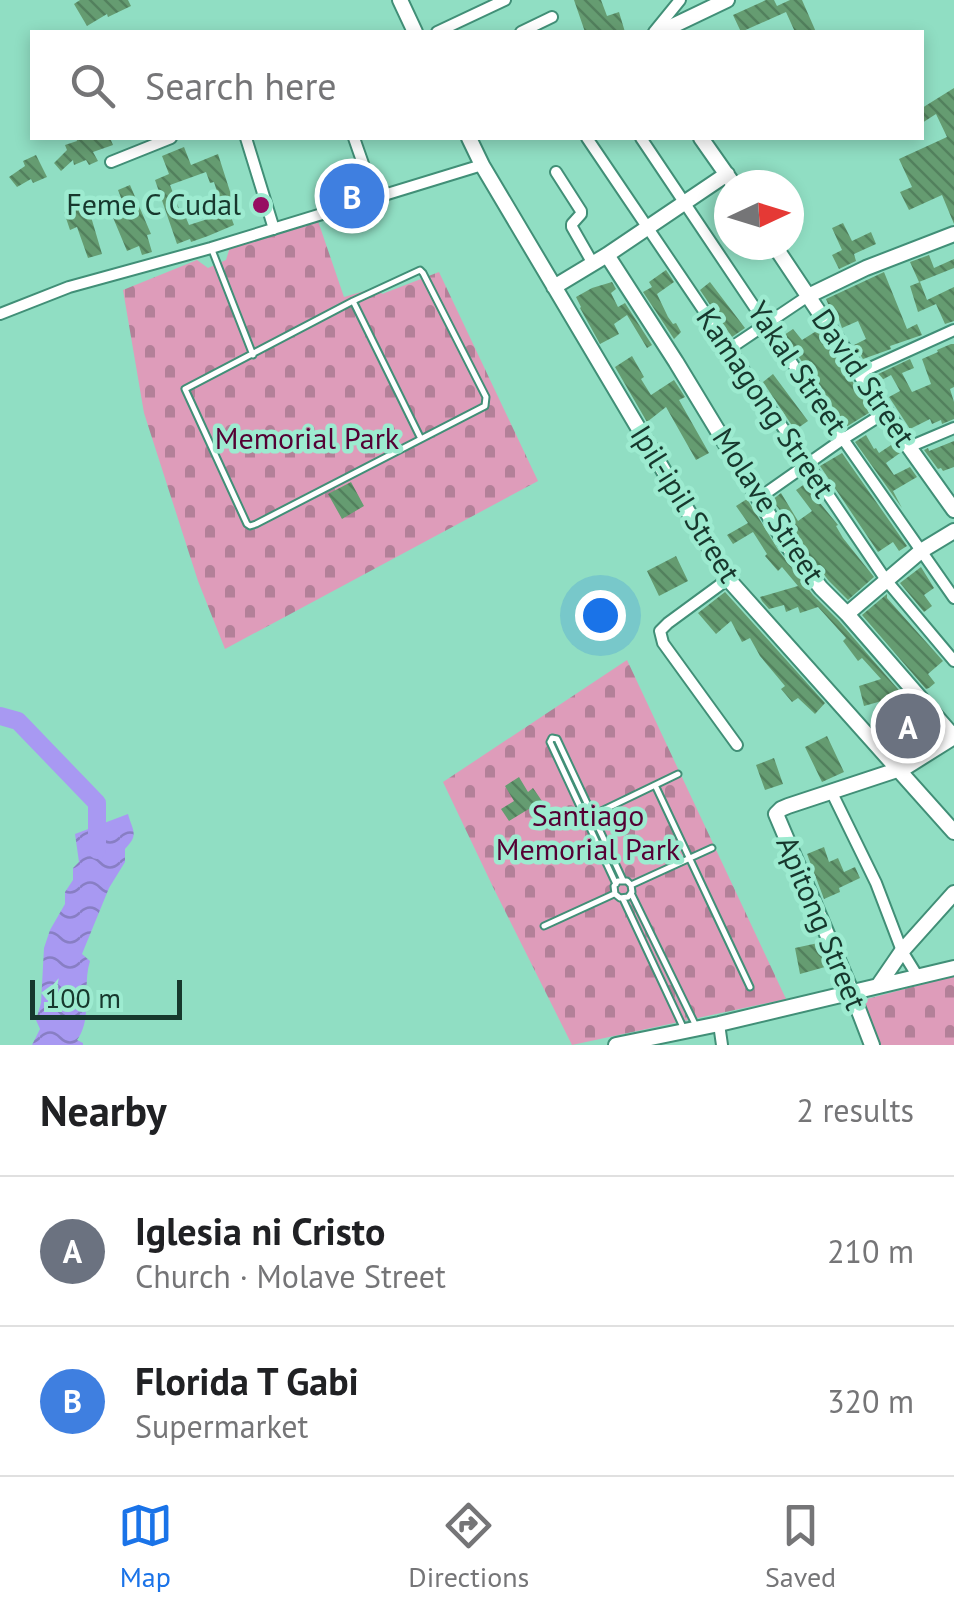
<!DOCTYPE html>
<meta charset="utf-8">
<style>
:root{--surface:#fff;--page:#f2f2f2;--text:#202124;--muted:#757577;--line:#e0e0e0;--accent:#1a73e8}
body{margin:0;font-family:"PT Sans",sans-serif;background:var(--page);color:var(--text)}
.compass{position:absolute;left:714px;top:170px;width:90px;height:90px;border-radius:50%;background:var(--surface);box-shadow:0 5px 15px #0003;rotate:86deg}
.scale{position:absolute;left:30px;bottom:25px;width:152px;box-sizing:border-box;padding-left:10px;border:5px solid #17382d;border-top:0;font-size:28px;line-height:35px;white-space:nowrap;color:#17382d;-webkit-text-stroke:8px #9debd0;paint-order:stroke}
.you{position:absolute;left:600px;top:615px;width:35px;height:35px;margin:-25px;border:8px solid #fff;border-radius:50%;background:#1a73e8;box-shadow:0 0 0 15px #1a73e833}
.badge{display:grid;place-items:center;width:65px;height:65px;border-radius:50%;background:var(--accent);color:#fff;font-size:32px;font-weight:700}
.pin{position:absolute;translate:-50% -50%;border:5px solid #fff;box-shadow:0 2px 10px #0006}
.list{margin:0;padding:0;list-style:none}
h2{display:flex;justify-content:space-between;align-items:center;height:130px;margin:0;padding:0 40px;font-size:42px}
h2 small{font-size:32px;font-weight:400;color:var(--muted)}
.list li{display:grid;grid-template-columns:65px 1fr auto;gap:30px;align-items:center;box-sizing:border-box;height:150px;padding:0 40px;border-top:2px solid var(--line)}
.list b{display:block;font-size:38px;white-space:nowrap}
.list p{margin:0;font-size:32px;white-space:nowrap;color:var(--muted)}
.list em{font-size:32px;font-style:normal;color:var(--muted)}
.icon{flex:none;width:55px;height:55px;fill:none;stroke:currentColor;stroke-width:2;stroke-linecap:round;stroke-linejoin:round}
.map{position:relative;flex:none;width:954px;height:1045px;overflow:hidden}
.search{position:absolute;background:var(--surface);box-shadow:0 5px 15px #0003;left:30px;right:30px;top:30px;height:110px;display:flex;align-items:center;gap:25px;box-sizing:border-box;padding:0 35px;border-radius:0px;color:var(--muted);font-size:38px}
.sheet{height:430px;background:var(--surface)}
nav{display:flex;justify-content:space-around;align-items:center;box-sizing:border-box;height:140px;border-top:2px solid var(--line);background:var(--surface);font-size:28px;color:var(--muted)}
nav a{display:grid;justify-items:center;gap:5px}
nav .on{color:var(--accent)}
.map>svg:first-child{display:block}
</style>
<div class="map">
<svg width="954" height="1045" viewBox="0 0 954 1045">
<defs>
<pattern id="cemetery-stones" width="16" height="16" patternUnits="userSpaceOnUse" patternTransform="scale(2.5)"><rect width="16" height="16" fill="#de9cba"/><path d="M2 7V4a2 2 0 0 1 4 0v3zM10 15v-3a2 2 0 0 1 4 0v3z" fill="#b38098"/></pattern>
<pattern id="water-waves" width="16" height="10" patternUnits="userSpaceOnUse" patternTransform="scale(2.5)"><rect width="16" height="10" fill="#a899f2"/><path d="M0 5q4-4 8 0t8 0" fill="none" stroke="#887ec4"/></pattern>
<pattern id="building-back-hatch" width="6" height="6" patternUnits="userSpaceOnUse" patternTransform="scale(2.5)"><rect width="6" height="6" fill="#659c71"/><path d="M-1 5l2 2M0 0l6 6M5-1l2 2" fill="none" stroke="#52805d"/></pattern>
</defs>
<rect width="100%" height="100%" fill="#90dec3"/>
<!-- cemetery -->
<path fill="url(#cemetery-stones)" d="M318,221L344,297L378,287L382,294L439,272L538,481L225,649L198,581L144,413L123,290L197,260L208,268L226,260L230,247Z
M627,660L786,999L572,1045L493,887L443,782Z
M954,976V1045H878L863,1000Z"/>
<!-- water -->
<path fill="url(#water-waves)" d="M128,814C133,832 139,834 125,849V862L109,888L82,954L90,961C82,986 93,1018 77,1040L83,1043V1045H32L40,1029L36,1020L41,1003L44,948L50,930L65,904V892L73,880V868L79,862L75,834Z"/>
<g fill="none" stroke-linecap="round" stroke-linejoin="round">
<!-- river -->
<path stroke="#a899f2" stroke-width="18" d="M0,716L18,721L97,803V850"/>
</g>
<!-- building -->
<path fill="url(#building-back-hatch)" fill-rule="evenodd" d="M80,0H128L131,6L108,17L107,14L87,26L74,4Z
M574,0H601L607,16L619,12L625,32H585Z
M766,0H774L777,6L790,0H802L816,32H795L786,12L741,32L733,15Z
M954,88V224L942,195L909,210L900,192L912,187L899,159L947,137L936,114L922,123V108Z
M76,138H110L113,145L93,152L98,161L89,165L86,160L74,165L73,160L61,171L54,163L67,150L65,145L77,141Z
M184,147L191,165L218,154L234,204L227,206L234,225L208,236L191,242L190,239L177,244L155,180L169,174L162,156ZM206,172L210,183L214,182L219,198L209,202L214,217L189,225L184,213L181,214L170,185Z
M36,155L47,177L33,183L31,179L17,187L9,177L25,166L23,161Z
M130,185L151,234L147,235L152,252L142,255L139,246L127,251L109,208L123,203L118,190Z
M79,208L80,213L89,210L102,254L88,258L77,227L70,230L64,212Z
M843,223L852,241L871,232L876,244L854,254L856,261L839,269L832,255L842,250L832,228Z
M929,255L934,268L954,259V268L919,282L910,262Z
M666,270L674,282L657,294L668,317L673,324L676,323L681,332L674,339L643,292L652,287L649,282Z
M884,272L907,329L917,324L922,335L890,346L891,349L863,359L854,345L866,339L858,321L842,328L836,311L832,313L826,299Z
M612,282L616,289L611,293L618,307L625,303L652,345L647,348L627,315L614,324L619,334L600,344L580,308L581,307L576,297L592,288Z
M710,282L745,328L732,337L700,290Z
M920,282L927,300L954,287V321L945,324L936,304L918,312L910,286Z
M793,329L802,340L818,330L872,411L846,427L784,335Z
M951,344H954V387L950,389L954,402V419L942,424L941,420L932,424L930,419L910,429L889,397L900,391L891,375L878,382L874,376L910,359L914,368L902,373L912,392L931,384L922,359L938,352L937,350Z
M632,356L644,377L641,379L651,395L674,380L685,397L679,400L709,453L696,460L666,407L647,422L615,367Z
M773,374L808,421L795,430L763,382Z
M866,435L874,449L876,448L879,453L894,443L900,453L886,463L894,475L910,467L917,477L893,491L902,508L855,442Z
M954,441V467L943,471L941,468L938,469L924,450L928,448L929,451Z
M842,453L907,546L899,551L893,542L878,552L820,466Z
M809,481L822,501L820,503L838,525L836,526L843,538L874,577L848,600L829,581L796,539L787,524L789,522L772,500L781,493L798,521L812,511L796,490Z
M351,482L364,506L342,519L328,494Z
M747,499L779,551L813,595L839,621L903,695L864,706L859,686L881,679L862,658L858,661L843,641L846,638L818,607L800,613L798,607L786,612L784,605L769,609L762,601L760,597L798,586L782,567L778,571L765,556L767,554L753,532L733,544L727,535L748,523L736,506Z
M676,556L688,581L659,596L647,571Z
M921,567L934,588L924,595L932,606L924,612L900,583Z
M725,592L825,703L815,714L798,698L792,702L781,689L785,686L760,656L750,638L742,642L731,621L716,634L698,613Z
M887,594V598L943,661L928,674L935,683L929,688L926,689L862,615Z
M907,699L935,731L904,756L877,724Z
M827,736L844,772L822,782L805,747Z
M774,758L783,784L765,790L756,765Z
M519,777L528,792L533,788L542,801L509,821L501,809L514,801L505,786Z
M824,847L829,862L838,858L844,872L855,867L860,878L839,888L840,892L824,899L807,854Z
M818,943L825,967L800,974L795,948Z"/>
<g fill="none" stroke-linecap="round" stroke-linejoin="round">
<defs>
<path id="lane" d="M212,250L253,355
M420,270L423,273L486,397L485,406L256,524L250,526L247,524L185,389L353,301Z
M353,301L421,439
M550,742L552,738L557,739L623,880
M550,742L616,884
M655,785L750,987
M593,815L678,774
M631,885L632,892L628,897L620,898L615,894L614,886L618,881H627L631,885L712,848
M631,893L696,1026
M623,899L683,1027
M544,926L614,894"/>
<path id="street" d="M437,32L505,0
M521,32L552,17
M654,32L680,0
M246,138L274,229
M354,138L375,198
M587,138L886,580L954,661
M641,138L843,439L954,598
M111,162L171,138
M556,172L581,211V214L572,224V227L592,262
M0,314L69,287L211,248L482,165
M729,349L808,296
M859,373L954,330
M909,447L954,428
M759,498L843,439L886,412
M728,579L668,623L660,631L663,643L737,745
M832,793L876,883L902,951L918,977
M719,1024L722,1045"/>
<path id="secondary" d="M400,0L415,32
M660,32L727,0
M469,138L482,165L728,579L954,832
M701,138L734,185
M774,245L909,447L954,510
M607,255L676,362L787,545L821,588L847,614L954,737
M554,287L607,255L727,174
M808,296L866,268L954,234
M847,614L921,551L954,531
M878,986L902,951L954,893
M616,1045L719,1024L954,968
M872,1045L852,993L776,814L781,809L788,806L906,767L954,737"/>
</defs>
<!-- lane casing -->
<use href="#lane" stroke="#418f77" stroke-width="9"/>
<!-- street casing -->
<use href="#street" stroke="#418f77" stroke-width="14"/>
<!-- secondary casing -->
<use href="#secondary" stroke="#418f77" stroke-width="18"/>
<!-- lane -->
<use href="#lane" stroke="#fff" stroke-width="5"/>
<!-- street -->
<use href="#street" stroke="#fff" stroke-width="10"/>
<!-- secondary -->
<use href="#secondary" stroke="#fff" stroke-width="14"/>
</g>
<!-- markers -->
<circle fill="#970d62" stroke="#9debd0" stroke-width="4" cx="261" cy="205" r="10"/>
<g text-anchor="middle" stroke-width="9" stroke-linejoin="round" paint-order="stroke">
<!-- poi labels -->
<g font-size="30" fill="#17382d" stroke="#9debd0" text-anchor="end">
<text x="241" y="215">Feme C Cudal</text>
</g>
<!-- street labels -->
<g font-size="30" fill="#17382d" stroke="#9debd0">
<text transform="translate(797 368) rotate(56)" y="10">Yakal Street</text>
<text transform="translate(863 378) rotate(56)" y="10">David Street</text>
<text transform="translate(765 403) rotate(56)" y="10">Kamagong Street</text>
<text transform="translate(685 504) rotate(58)" y="10">Ipil-ipil Street</text>
<text transform="translate(768 506) rotate(57)" y="10">Molave Street</text>
<text transform="translate(821 923) rotate(67)" y="10">Apitong Street</text>
</g>
<!-- park labels -->
<g font-size="30" fill="#550034" stroke="#9debd0">
<text x="307" y="449">Memorial Park</text>
<text x="588" y="826">Santiago<tspan x="588" dy="34">Memorial Park</tspan></text>
</g>
</g>
</svg>
<svg class="compass" viewBox="-18 -18 36 36"><path d="M0-13l5 13h-10z" fill="#e53935"/><path d="M0 13l5-13h-10z" fill="#757577"/></svg>
<div class="scale">100 m</div>
<div class="you"></div>
<div class="pin badge" style="left:908px;top:726px;background:#6b7280">A</div>
<div class="pin badge" style="left:352px;top:196px;background:#3f7fe0">B</div>
<div class="search"><svg class="icon" aria-label="search" viewBox="0 0 24 24"><circle cx="10" cy="10" r="6"/><path d="M15 15l6 6"/></svg>Search here</div>
</div>
<section class="sheet">
<h2>Nearby<small>2 results</small></h2>
<ul class="list">
<li><span class="badge" style="background:#6b7280">A</span><div><b>Iglesia ni Cristo</b><p>Church · Molave Street</p></div><em>210 m</em></li>
<li><span class="badge" style="background:#3f7fe0">B</span><div><b>Florida T Gabi</b><p>Supermarket</p></div><em>320 m</em></li>
</ul>
</section>
<nav>
<a class="on"><svg class="icon" aria-label="map" viewBox="0 0 24 24"><path d="M3 6l6-2 6 2 6-2v14l-6 2-6-2-6 2zM9 4v14M15 6v14"/></svg>Map</a>
<a><svg class="icon" aria-label="directions" viewBox="0 0 24 24"><path d="M12 3l9 9-9 9-9-9zM9 14v-3h6M13 9l2 2-2 2"/></svg>Directions</a>
<a><svg class="icon" aria-label="saved" viewBox="0 0 24 24"><path d="M7 4h10v16l-5-4-5 4z"/></svg>Saved</a>
</nav>
